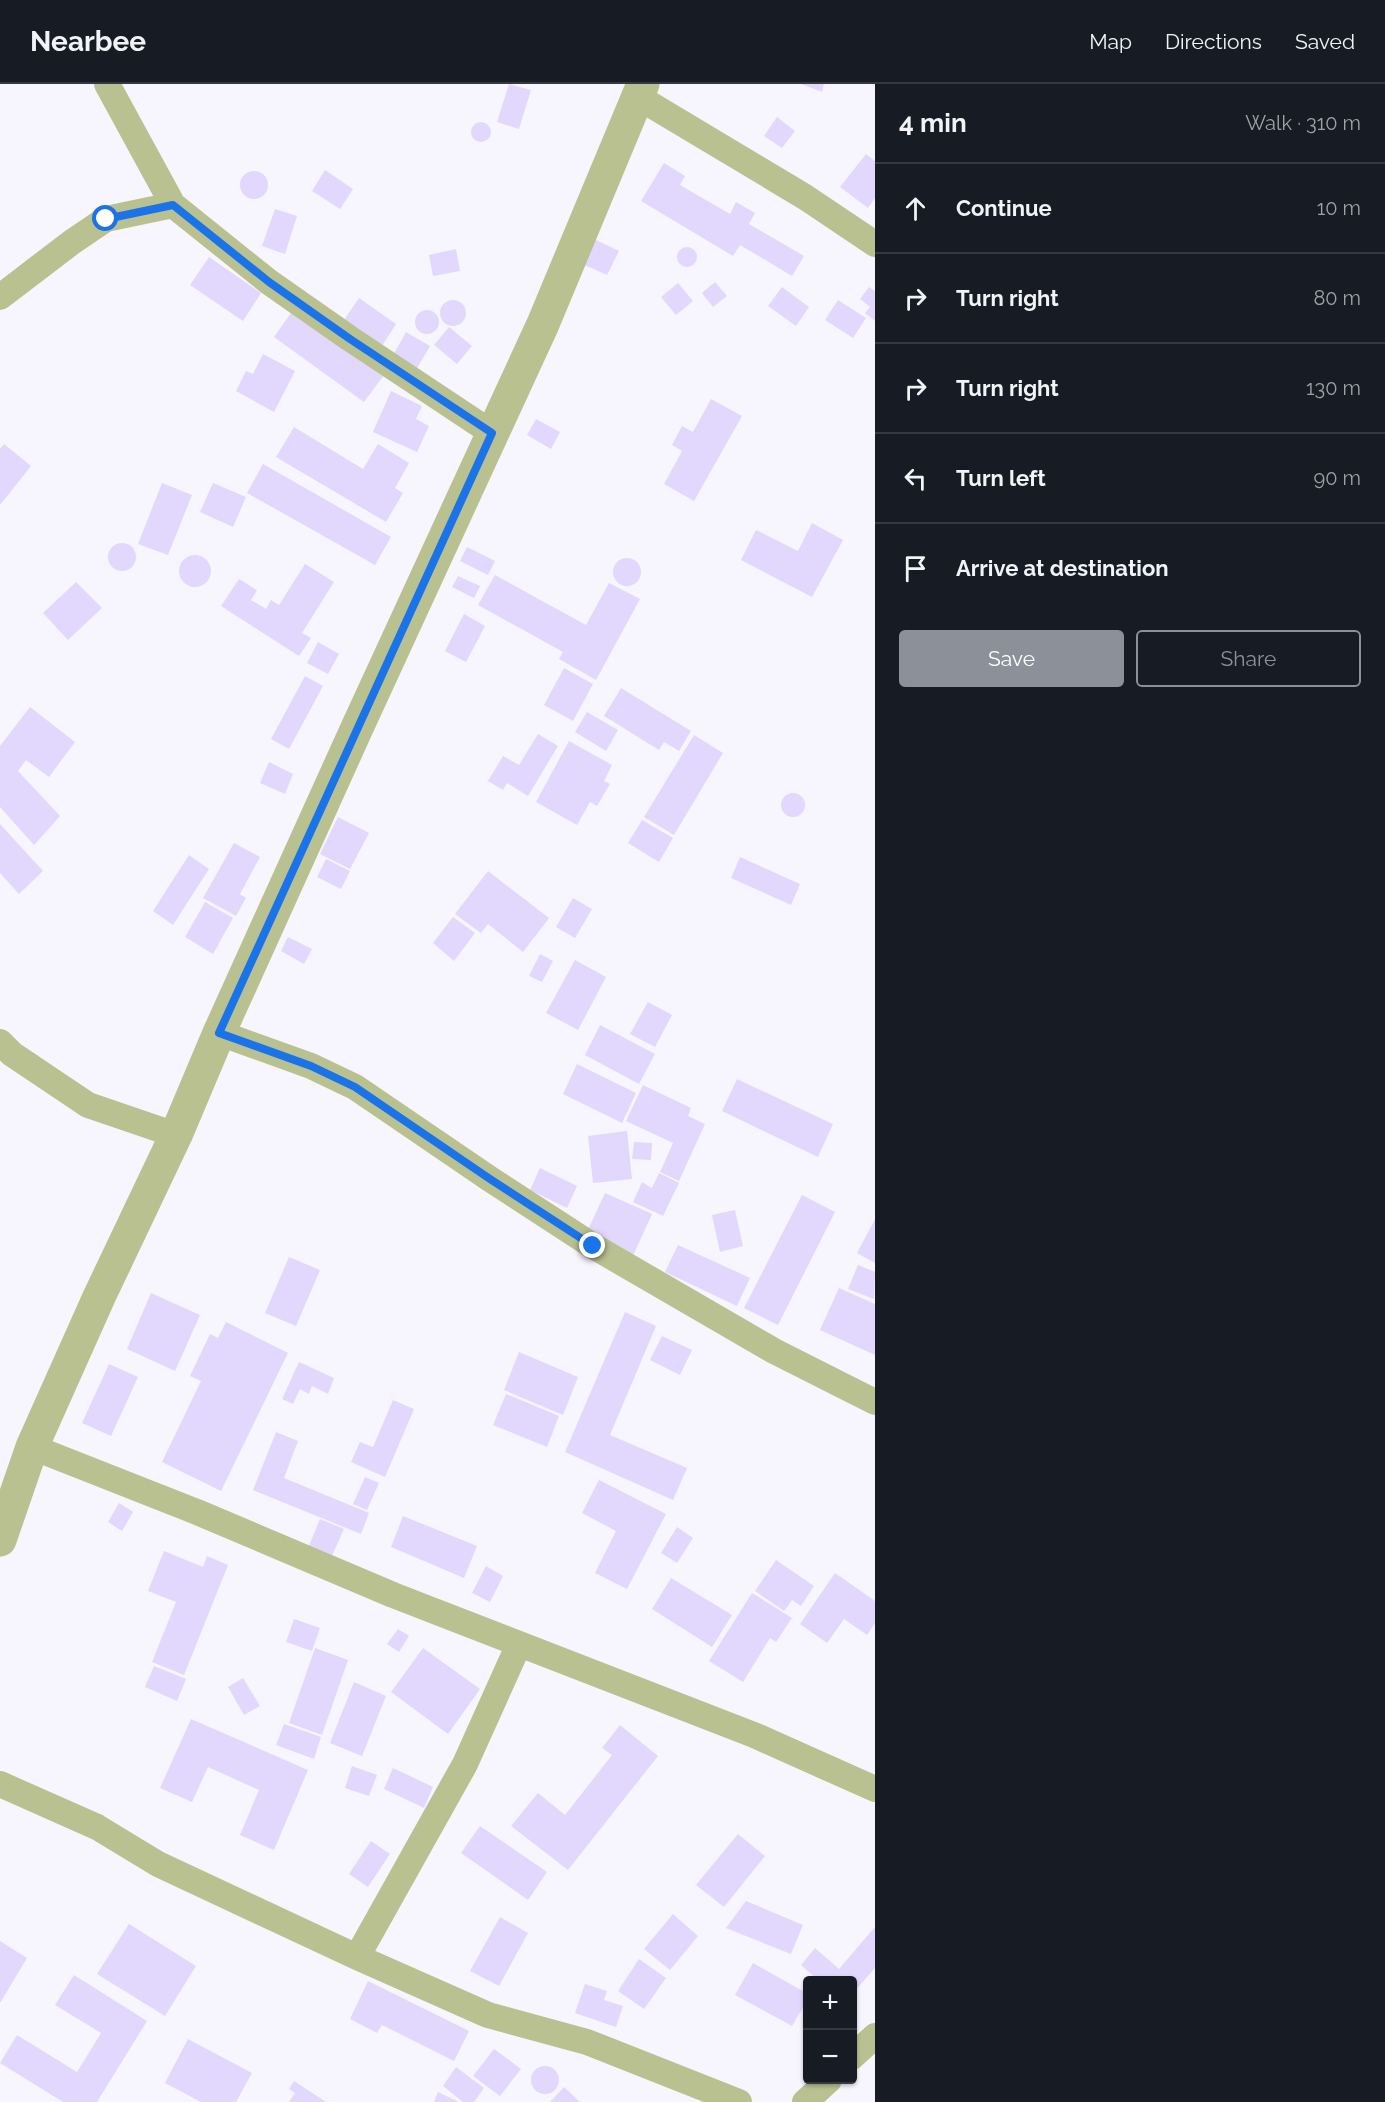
<!DOCTYPE html>
<meta charset="utf-8">
<style>
:root{--surface:#171b24;--page:#242831;--text:#f1f3f6;--muted:#9ea1a6;--line:#363941;--accent:#8c9099}
body{margin:0;font-family:Raleway,sans-serif;background:var(--page);color:var(--text)}
.controls{position:absolute;right:18px;bottom:18px;display:grid;overflow:hidden;border-radius:6px;box-shadow:0 2px 4px #0004}
.controls button{width:54px;height:54px;display:grid;place-items:center;padding:0;border:0;border-bottom:2px solid var(--line);background:var(--surface);color:var(--text);font:30px sans-serif}
.stop{position:absolute;width:18px;height:18px;margin:-14px;border:4px solid #1a73e8;border-radius:50%;background:#fff}
.stop.end{background:#1a73e8;border-color:#fff;box-shadow:0 2px 6px #0008}
.list{margin:0;padding:0;list-style:none}
h2{display:flex;justify-content:space-between;align-items:center;height:78px;margin:0;padding:0 24px;font-size:26px}
h2 small{font-size:20px;font-weight:400;color:var(--muted)}
.list li{display:grid;grid-template-columns:39px 1fr auto;gap:18px;align-items:center;box-sizing:border-box;height:90px;padding:0 24px;border-top:2px solid var(--line)}
.list b{display:block;font-size:22px;white-space:nowrap}
.list em{font-size:20px;font-style:normal;color:var(--muted)}
.actions{display:flex;gap:12px;padding:18px 24px}
.actions a{flex:1;padding:14px 0;border:2px solid var(--accent);border-radius:6px;text-align:center;font-size:21px;color:var(--accent)}
.actions .main{background:var(--accent);color:#fff}
.icon{flex:none;width:33px;height:33px;fill:none;stroke:currentColor;stroke-width:2;stroke-linecap:round;stroke-linejoin:round}
.map{position:relative;flex:none;width:875px;height:2018px;overflow:hidden}
header{display:flex;align-items:center;gap:36px;box-sizing:border-box;height:84px;padding:0 30px;background:var(--surface);border-bottom:2px solid var(--line)}
header strong{font-size:28px}
nav{display:flex;gap:33px;margin-inline-start:auto;font-size:21px}
main{display:flex}
aside{flex:1;background:var(--surface)}
.map>svg:first-child{display:block}
</style>
<header>
<strong>Nearbee</strong>
<nav><a>Map</a><a>Directions</a><a>Saved</a></nav>
</header>
<main>
<div class="map">
<svg width="875" height="2018" viewBox="0 0 875 2018">
<rect width="100%" height="100%" fill="#f7f5fd"/>
<!-- building -->
<path fill="#e2d8fd" d="M509,0L531,6L519,45L497,38Z
M801,0H824L822,8Z
M777,33L795,47L782,64L764,52Z
M471 48a10 10 0 1 1 20 0a10 10 0 1 1-20 0Z
M866,70L875,77V114L868,124L840,103Z
M664,79L685,92L680,101L730,130L736,118L755,129L749,140L804,172L792,192L740,161L733,172L641,117Z
M325,86L353,105L340,125L312,107Z
M240 101a14 14 0 1 1 28 0a14 14 0 1 1-28 0Z
M275,125L297,132L285,170L262,162Z
M592,154L619,167L607,191L580,179Z
M677 173a10 10 0 1 1 20 0a10 10 0 1 1-20 0Z
M456,165L460,187L433,192L429,171Z
M209,173L261,209L243,237L190,201Z
M715,198L727,212L713,223L702,209Z
M678,199L693,217L676,231L661,213Z
M782,203L809,223L796,242L768,222Z
M869,203L875,207V237L865,229L870,223L860,215Z
M359,214L396,240L378,268L340,242Z
M838,216L866,234L853,254L825,236Z
M440 229a13 13 0 1 1 26 0a13 13 0 1 1-26 0Z
M293,226L384,291L364,318L274,253Z
M415 238a12 12 0 1 1 24 0a12 12 0 1 1-24 0Z
M449,243L472,262L457,280L434,261Z
M406,248L430,262L413,291L390,277Z
M263,270L295,287L274,328L236,307L246,287L253,290Z
M391,307L422,322L416,335L429,342L417,368L373,348Z
M711,315L742,332L694,417L664,400L682,367L672,361L682,342L693,348Z
M536,335L560,348L551,365L527,351Z
M294,343L363,385L378,360L409,379L395,404L403,409L386,438L276,373Z
M4,360L31,382L0,421V365Z
M263,380L391,453L375,481L247,409Z
M162,399L192,411L168,471L138,460Z
M213,399L246,413L233,443L200,428Z
M812,439L843,456L812,513L741,476L756,446L798,467Z
M108 473a14 14 0 1 1 28 0a14 14 0 1 1-28 0Z
M467,463L495,477L488,491L460,477Z
M179 487a16 16 0 1 1 32 0a16 16 0 1 1-32 0Z
M613 488a14 14 0 1 1 28 0a14 14 0 1 1-28 0Z
M305,480L334,498L302,549L311,554L299,572L221,522L239,495L257,506L251,516L266,525L271,516L279,521Z
M495,491L586,541L609,499L640,515L596,596L559,575L563,568L478,521Z
M458,492L480,502L474,514L452,503Z
M76,498L102,524L68,556L43,529Z
M464,530L485,542L466,578L445,567Z
M318,558L339,570L328,590L307,579Z
M564,584L593,600L573,637L544,621Z
M305,592L323,602L289,665L271,655Z
M621,604L691,647L679,667L664,658L659,666L604,632Z
M30,623L75,658L49,693L26,676L18,687L60,732L34,761L0,723V662Z
M587,628L618,646L606,667L575,648Z
M538,650L558,662L528,712L507,699L503,706L488,697L503,672L519,681Z
M694,651L723,669L674,751L644,733Z
M569,657L612,681L604,697L610,700L597,722L590,718L577,741L536,718Z
M269,678L293,690L285,710L260,699Z
M781 721a12 12 0 1 1 24 0a12 12 0 1 1-24 0Z
M338,733L369,749L350,785L320,770Z
M642,736L673,754L659,778L628,759Z
M0,740L43,787L19,810L0,789Z
M234,759L260,773L240,810L246,814L236,832L203,814Z
M189,771L209,785L173,841L153,827Z
M740,773L800,800L791,821L731,794Z
M326,775L350,787L341,805L317,793Z
M488,787L549,834L523,868L488,840L481,849L455,830Z
M573,814L592,825L575,854L556,843Z
M205,818L233,834L213,870L185,853Z
M453,833L475,849L454,877L433,859Z
M288,853L312,865L304,880L281,867Z
M540,870L553,877L542,898L529,892Z
M575,876L606,893L578,946L546,929Z
M648,918L672,931L655,963L630,950Z
M600,941L655,970L639,1000L585,971Z
M577,980L636,1009L622,1039L563,1010Z
M737,995L833,1040L818,1073L722,1027Z
M643,1001L691,1024L688,1032L705,1040L679,1097L660,1088L673,1059L626,1037Z
M627,1047L632,1095L593,1099L588,1052Z
M634,1058L652,1059L651,1076L632,1075Z
M540,1084L577,1102L567,1124L530,1106Z
M659,1089L679,1099L663,1132L633,1118L642,1098L652,1104Z
M605,1109L652,1130L632,1174L585,1152Z
M802,1111L835,1128L778,1241L744,1224Z
M735,1126L743,1162L720,1168L712,1131Z
M875,1135V1179L857,1169Z
M678,1161L750,1194L737,1222L665,1188Z
M289,1173L320,1186L296,1242L265,1229Z
M858,1181L875,1188L874,1215L848,1205Z
M839,1204L875,1220V1271L820,1246Z
M151,1209L200,1231L175,1287L127,1265Z
M625,1228L656,1242L610,1351L687,1384L673,1416L565,1368Z
M226,1238L288,1269L221,1407L162,1378L201,1297L190,1292L210,1250L218,1254Z
M662,1252L692,1266L680,1291L650,1276Z
M519,1268L578,1293L563,1331L504,1306Z
M299,1278L334,1294L328,1310L312,1302L309,1310L300,1305L293,1320L282,1315Z
M109,1280L138,1293L111,1352L82,1339Z
M506,1310L559,1332L547,1363L493,1341Z
M393,1316L414,1325L385,1393L351,1378L360,1358L373,1363Z
M276,1348L298,1357L284,1394L369,1429L361,1450L253,1406Z
M365,1393L379,1399L367,1426L353,1420Z
M599,1396L666,1430L627,1505L595,1489L616,1447L582,1429Z
M119,1419L133,1428L122,1447L108,1438Z
M403,1432L477,1462L464,1494L391,1463Z
M320,1435L344,1445L331,1474L308,1464Z
M677,1443L693,1454L677,1479L661,1469Z
M164,1467L203,1483L207,1472L228,1481L184,1591L152,1578L176,1518L148,1507Z
M776,1476L814,1502L801,1522L792,1516L784,1527L755,1507Z
M486,1482L503,1492L490,1518L472,1509Z
M835,1489L875,1517V1539L867,1551L844,1535L827,1559L800,1540Z
M671,1494L732,1531L712,1563L652,1525Z
M752,1509L792,1534L776,1558L770,1554L743,1598L709,1577Z
M294,1535L320,1544L312,1567L286,1558Z
M398,1545L409,1552L399,1568L387,1560Z
M315,1564L348,1576L322,1651L289,1639Z
M423,1564L480,1605L448,1650L391,1608Z
M154,1582L186,1595L177,1617L145,1603Z
M243,1594L260,1622L244,1631L228,1603Z
M354,1598L386,1612L362,1672L330,1659Z
M191,1635L308,1686L274,1766L240,1751L259,1706L208,1683L192,1718L160,1704Z
M284,1640L321,1653L314,1675L276,1661Z
M620,1641L658,1672L568,1786L511,1742L538,1709L565,1731L612,1671L602,1664Z
M352,1682L377,1691L369,1712L345,1704Z
M393,1684L433,1703L424,1724L384,1705Z
M480,1742L547,1788L528,1816L461,1769Z
M738,1750L765,1772L724,1823L696,1801Z
M371,1757L390,1770L368,1803L349,1790Z
M746,1817L803,1841L791,1870L726,1844Z
M673,1830L698,1852L670,1886L644,1865Z
M500,1833L528,1849L499,1902L470,1887Z
M129,1840L196,1882L165,1932L97,1890Z
M875,1843V1884L852,1910V1896H818L801,1881L815,1864L839,1885Z
M0,1857L27,1874L0,1919Z
M639,1875L666,1894L644,1925L618,1907Z
M753,1879L808,1910V1915L792,1942L735,1911Z
M74,1891L147,1937L97,2018H63L0,1979L17,1951L77,1988L101,1949L55,1921Z
M368,1897L469,1947L454,1977L382,1941L377,1949L350,1935Z
M585,1900L607,1907L604,1916L623,1922L616,1943L575,1929Z
M188,1955L252,1989L236,2018H201L165,1999Z
M494,1965L521,1985L500,2012L473,1992Z
M531 1996a14 14 0 1 1 28 0a14 14 0 1 1-28 0Z
M456,1983L484,2004L474,2018H463L443,2002Z
M294,1997L326,2018H289L295,2009L289,2005Z
M564,2003L580,2018H550Z
M438,2008L459,2018H434Z"/>
<g fill="none" stroke-linecap="round" stroke-linejoin="round">
<!-- minor -->
<path stroke="#b9c191" stroke-width="26" d="M107,0L173,121L269,198L349,254L492,349
M638,13L805,113L875,160
M0,213L72,158L106,135L173,121
M219,949L311,982L355,1003L490,1095L593,1162L774,1267L875,1318
M0,958L12,970L88,1021L176,1051
M32,1363L197,1428L393,1511L754,1651L875,1705
M0,1700L97,1743L158,1780L357,1873L488,1931L587,1958L739,2018
M357,1873L465,1680L519,1560
M852,1973L875,1952
M805,2018L829,1996"/>
<!-- tertiary -->
<path stroke="#b9c191" stroke-width="33" d="M0,1456L32,1363L99,1213L176,1051L219,949L356,646L543,240L643,0"/>
</g>
<g fill="none" stroke-linecap="round" stroke-linejoin="round">
<!-- route -->
<path stroke="#1a73e8" stroke-width="8" d="M106,135L173,121L269,198L350,255L492,349L219,949L311,982L355,1003L490,1095L593,1162"/>
</g>
</svg>
<div class="controls">
<button>+</button>
<button>−</button>
</div>
<div class="stop" style="left:106px;top:135px"></div>
<div class="stop end" style="left:593px;top:1162px"></div>
</div>
<aside>
<h2>4 min<small>Walk · 310 m</small></h2>
<ul class="list">
<li><svg class="icon" aria-label="ahead" viewBox="0 0 24 24"><path d="M12 20V5M6 11l6-6 6 6"/></svg><div><b>Continue</b></div><em>10 m</em></li>
<li><svg class="icon" aria-label="right" viewBox="0 0 24 24"><path d="M7 20v-9h11M14 6l5 5-5 5"/></svg><div><b>Turn right</b></div><em>80 m</em></li>
<li><svg class="icon" aria-label="right" viewBox="0 0 24 24"><path d="M7 20v-9h11M14 6l5 5-5 5"/></svg><div><b>Turn right</b></div><em>130 m</em></li>
<li><svg class="icon" aria-label="left" viewBox="0 0 24 24"><path d="M17 20v-9H6M10 6l-5 5 5 5"/></svg><div><b>Turn left</b></div><em>90 m</em></li>
<li><svg class="icon" aria-label="arrive" viewBox="0 0 24 24"><path d="M6 21V4h12l-3 4 3 4H6"/></svg><div><b>Arrive at destination</b></div></li>
</ul>
<div class="actions"><a class="main">Save</a><a>Share</a></div>
</aside>
</main>
